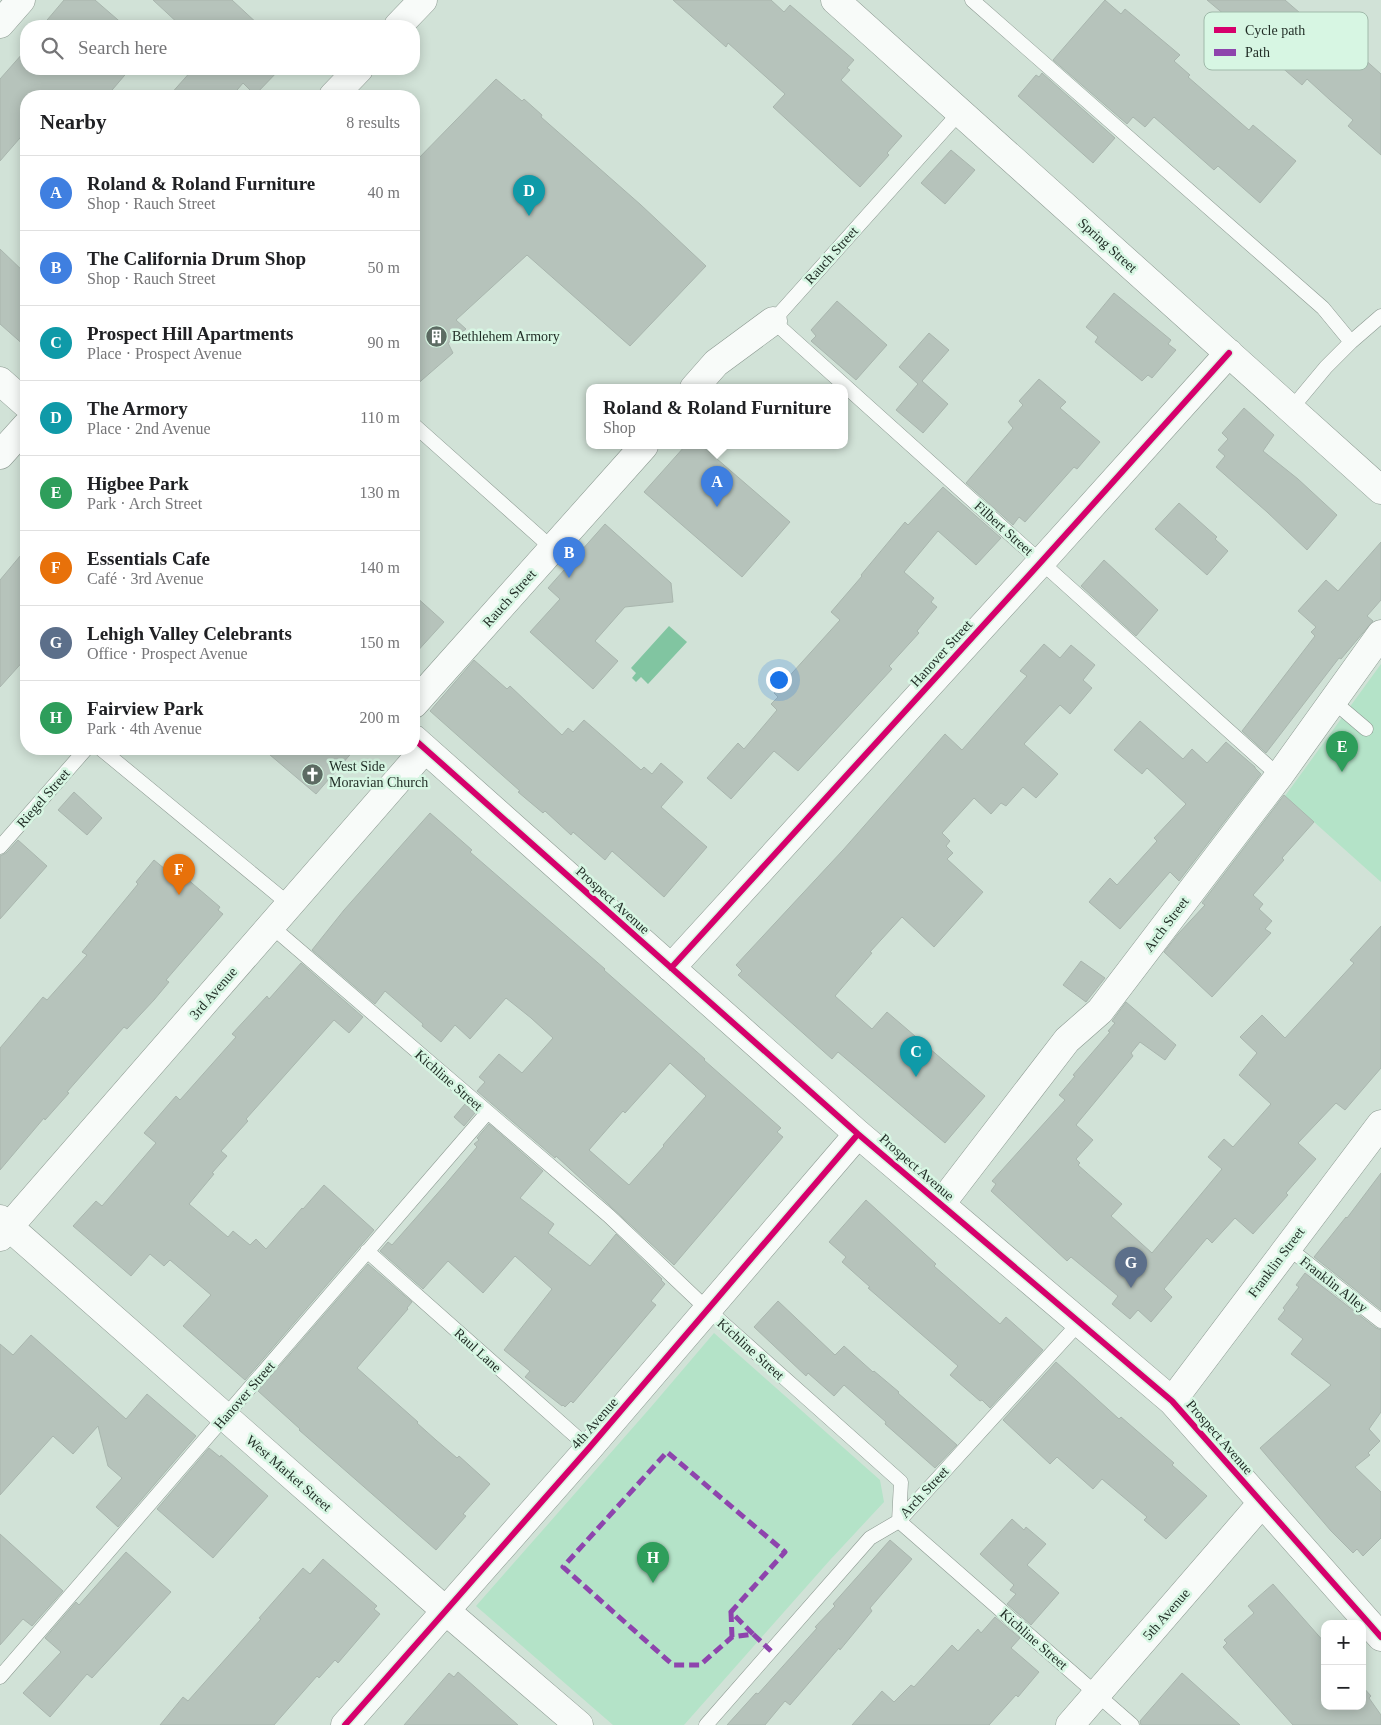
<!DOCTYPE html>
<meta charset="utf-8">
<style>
:root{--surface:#fff;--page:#f2f2f2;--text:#202124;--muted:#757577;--line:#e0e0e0;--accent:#5d6b63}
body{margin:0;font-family:Georgia,serif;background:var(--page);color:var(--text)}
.controls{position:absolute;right:15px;bottom:15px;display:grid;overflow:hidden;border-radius:10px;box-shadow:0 2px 12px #0003}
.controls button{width:45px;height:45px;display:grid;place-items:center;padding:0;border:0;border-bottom:1px solid var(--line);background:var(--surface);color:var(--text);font:25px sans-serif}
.you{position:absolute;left:778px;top:679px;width:18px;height:18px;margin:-12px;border:4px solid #fff;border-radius:50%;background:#1a73e8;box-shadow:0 0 0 8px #1a73e833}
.badge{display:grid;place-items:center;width:32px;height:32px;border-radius:50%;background:var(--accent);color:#fff;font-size:16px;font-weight:700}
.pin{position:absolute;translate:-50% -41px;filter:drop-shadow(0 1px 2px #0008)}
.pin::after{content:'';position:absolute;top:26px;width:18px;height:15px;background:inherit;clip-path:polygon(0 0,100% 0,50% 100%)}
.popup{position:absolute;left:586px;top:384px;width:262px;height:65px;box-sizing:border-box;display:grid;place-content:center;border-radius:10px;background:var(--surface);filter:drop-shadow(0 1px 4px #0005);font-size:16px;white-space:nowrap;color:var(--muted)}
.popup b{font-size:19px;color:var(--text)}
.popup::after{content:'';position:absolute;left:50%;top:100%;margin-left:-10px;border:10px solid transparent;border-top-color:var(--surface)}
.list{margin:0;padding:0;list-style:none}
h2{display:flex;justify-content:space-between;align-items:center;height:65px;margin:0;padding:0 20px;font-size:21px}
h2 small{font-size:16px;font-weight:400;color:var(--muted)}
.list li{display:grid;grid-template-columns:32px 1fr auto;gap:15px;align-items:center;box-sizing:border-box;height:75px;padding:0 20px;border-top:1px solid var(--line)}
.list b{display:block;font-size:19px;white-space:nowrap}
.list p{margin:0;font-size:16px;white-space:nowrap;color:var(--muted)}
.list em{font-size:16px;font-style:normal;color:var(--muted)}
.icon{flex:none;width:28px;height:28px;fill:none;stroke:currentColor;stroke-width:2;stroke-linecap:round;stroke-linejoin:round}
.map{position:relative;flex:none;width:1381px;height:1725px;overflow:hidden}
.search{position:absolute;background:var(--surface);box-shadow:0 2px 12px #0003;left:20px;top:20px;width:400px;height:55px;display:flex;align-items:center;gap:12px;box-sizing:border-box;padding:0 18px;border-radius:20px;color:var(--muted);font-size:19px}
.panel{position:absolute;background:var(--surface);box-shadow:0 2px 12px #0003;left:20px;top:90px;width:400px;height:665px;border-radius:20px}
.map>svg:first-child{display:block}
</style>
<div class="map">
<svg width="1381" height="1725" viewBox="0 0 1381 1725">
<rect width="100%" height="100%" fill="#d1e2d7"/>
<!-- green -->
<path fill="#b4e3c8" d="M1381,664V882L1285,796Z
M714,1333L880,1480L884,1502L830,1560L684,1725H613L476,1606L651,1407Z"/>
<!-- water -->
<path fill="#81c5a1" d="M669,626L687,642L648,684L641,677L636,682L632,678L636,673L631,668Z"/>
<!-- building -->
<path fill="#b6c3bb" stroke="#a9b6ae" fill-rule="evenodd" d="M64,0H95L125,26H42Z
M153,0H232L260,26H181Z
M673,0H771L784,12L790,5L854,60L847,68L850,70L841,80L902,136L887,153L889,155L860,187L773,107L785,94L728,43L726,47Z
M1105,0L1121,14L1125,9L1180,55L1174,61L1190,75L1188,77L1249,130L1253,125L1296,161L1260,203L1218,166L1214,170L1154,117L1145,127L1133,117L1127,124L1053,60Z
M1207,0H1285L1337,45L1342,39L1381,74V155L1348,126L1353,120L1330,100L1307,79L1302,85L1254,43L1256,41Z
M26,44V69H130L107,96H26V131L0,161V79L23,53L20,50Z
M193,69H280L255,95L243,83L232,96H169Z
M1042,73L1115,138L1093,163L1018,96L1036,75L1039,77Z
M496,79L522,101L524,99L542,115L541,117L641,205L706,266L630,346L527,255L456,320L466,329L448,343L453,353L414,387V163Z
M951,150L975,170L945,204L921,183Z
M0,249L26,274V347L0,324Z
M1114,293L1171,340L1168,344L1176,350L1152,378L1148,375L1142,381L1095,342L1098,337L1086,327Z
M837,301L887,345L856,380L811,341L816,336L811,330Z
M929,333L949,350L922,381L948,404L923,433L896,410L918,384L899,367Z
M1039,379L1066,402L1060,408L1100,442L1077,469L1074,467L1025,522L1019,517L1013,525L966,483L1013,428L1008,422L1023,405L1019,401Z
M1244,408L1274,435L1263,451L1298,479L1337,515L1307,550L1267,512L1216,467L1225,456L1218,450L1228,439L1222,433Z
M685,446H702L790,522L742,577L644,492Z
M943,487L1001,538L976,565L938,531L904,572L934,598L931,602L937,607L917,631L919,633L889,666L892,669L798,771L774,751L731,799L707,778L738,743L744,749L777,710L771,704L778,697L774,693L840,620L831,612L862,576L861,575L905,522L908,525Z
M1179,503L1217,537L1215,539L1228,551L1207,575L1155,529Z
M605,524L671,583L673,602L625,607L595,641L618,661L593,689L530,632L560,599L548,588Z
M1381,542V600L1367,616L1373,621L1341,659L1339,658L1266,753L1242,731L1315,636L1311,632L1316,627L1298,611L1326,580L1338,591Z
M26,549V658L0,687V580Z
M1104,560L1158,610L1136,636L1081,586Z
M414,595L444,622L414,655Z
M1044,644L1060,658L1071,645L1095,665L1083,680L1092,688L1070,714L1060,705L1024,744L1058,774L1036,798L1023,787L1006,806L1001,803L991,814L974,798L942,833L950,841L946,846L953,853L947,859L983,892L934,947L902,917L870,952L872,953L835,996L872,1029L887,1012L985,1096L945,1143L838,1052L832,1059L738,975L742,971L736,965L843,850L945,734L962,750L1027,676L1020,671Z
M474,660L507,689L510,686L562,735L568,728L573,732L584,720L641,770L644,767L652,774L661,763L683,782L661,807L707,847L664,897L612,851L605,860L573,832L571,835L545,811L543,813L518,792L520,791L430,711Z
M1140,721L1183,759L1192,749L1207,763L1226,742L1255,767V768L1261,774L1179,881L1170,872L1120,929L1089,902L1110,878L1117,885L1157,841L1154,838L1186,804L1147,768L1142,774L1114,750Z
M263,749H355L316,794Z
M74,792L102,818L87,835L58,810Z
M1284,795L1314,822L1282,858L1284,860L1253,895L1263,904L1259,909L1272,921L1265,929L1271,933L1212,997L1164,952L1178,934L1205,905L1202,903Z
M430,813L472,850L470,852L605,969L604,970L705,1059L704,1060L781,1128L777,1132L783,1137L674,1265L556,1156L555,1158L477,1091L485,1082L479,1077L499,1054L522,1073L553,1038L531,1018L506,998L470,1039L455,1025L441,1042L422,1026L423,1024L385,991L375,1004L312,950L344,910ZM670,1063L706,1096L663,1145L664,1146L629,1185L589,1150L623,1111L625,1113Z
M18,840L47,866L0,919V856L6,853Z
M154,860L182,883L186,878L220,907L218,910L223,914L166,980L169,982L154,1000L127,1029L124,1027L67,1092L69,1093L45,1120L44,1118L0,1170V1048L43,997L47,1000L87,955L82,952L138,884L136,882Z
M1381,926V1068L1345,1110L1336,1103L1298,1143L1316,1159L1286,1193L1288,1195L1253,1234L1235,1218L1212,1243L1207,1238L1164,1289L1172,1297L1151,1322L1138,1310L1130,1319L1112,1304L1118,1296L1071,1257L1067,1261L991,1191L996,1184L992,1181L1065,1100L1059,1095L1075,1076L1073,1075L1110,1032L1108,1031L1115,1023L1112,1021L1126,1002L1176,1045L1165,1060L1140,1042L1131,1053L1133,1056L1076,1125L1093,1140L1076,1159L1080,1163L1078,1165L1122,1204L1111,1216L1152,1253L1222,1169L1208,1157L1224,1139L1233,1147L1271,1104L1239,1075L1257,1053L1240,1037L1262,1015L1285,1038L1354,963L1350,960Z
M1081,961L1105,978L1086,1002L1063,985Z
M301,963L363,1017L349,1033L334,1020L246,1119L248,1121L221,1151L227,1156L212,1173L214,1174L189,1204L228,1237L233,1231L250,1245L256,1239L266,1249L302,1208L303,1209L324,1185L374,1230L245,1380L183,1326L211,1295L170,1260L164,1266L150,1254L131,1276L73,1226L96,1201L102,1206L156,1143L144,1133L176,1096L180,1100L236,1037L232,1034L267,996L269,999Z
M465,1104L475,1113L464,1126L454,1117Z
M489,1124L543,1171L520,1198L554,1224L548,1233L590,1266L616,1234L662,1279L661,1280L665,1284L651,1301L656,1305L573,1403L571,1401L565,1407L563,1405L562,1406L525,1377L530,1371L504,1350L552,1289L515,1256L483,1293L448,1261L423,1289L380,1251L388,1242L392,1245L444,1186L477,1147L474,1144L479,1140L477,1138Z
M1381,1173V1310L1314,1257L1346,1217L1347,1218Z
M866,1200L936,1264L934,1266L1000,1324L1006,1317L1043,1350L990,1408L982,1400L980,1401L950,1375L958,1366L868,1288L870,1287L842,1262L846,1257L829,1242Z
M368,1264L412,1302L407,1308L408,1309L357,1368L418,1422L417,1423L436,1440L457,1458L459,1456L490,1484L463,1514L466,1516L436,1550L299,1430L300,1429L258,1391Z
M1305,1273L1376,1328L1381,1330V1412L1369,1429L1380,1441L1368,1453L1370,1455L1355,1467L1381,1492V1538L1363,1556L1357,1549L1353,1553L1331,1531L1260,1448L1331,1385L1291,1354L1303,1339L1278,1319L1285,1310L1283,1308L1299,1287L1296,1285Z
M778,1301L835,1355L844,1346L873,1372L874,1371L899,1392L898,1393L957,1445L935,1468L885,1424L886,1422L844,1385L834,1396L808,1373L806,1376L754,1327Z
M31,1335L126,1419L147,1394L196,1436L118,1527L96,1507L122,1478L108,1466L98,1426L73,1454L53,1436L0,1495V1344L13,1355Z
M1056,1362L1119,1419L1121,1417L1151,1443L1174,1463L1172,1465L1207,1496L1166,1539L1144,1520L1147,1517L1102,1479L1093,1489L1057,1457L1050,1464L1003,1420Z
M209,1448L220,1457L221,1455L268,1496L213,1558L157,1509Z
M1012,1519L1024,1530L1026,1527L1046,1544L1027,1565L1059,1593L1031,1625L1007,1604L1016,1594L1010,1590L1014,1585L980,1554Z
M0,1534L63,1591L32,1626L23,1619L0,1645Z
M890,1540L912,1559L870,1608L872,1611L840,1650L839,1648L790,1705L785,1701L765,1725H727L756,1693L758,1694L817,1628L815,1627L835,1606L833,1604Z
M126,1552L171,1592L92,1678L87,1674L50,1717L23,1693L61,1652L45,1638L76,1602L79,1605Z
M323,1559L377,1606L374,1609L380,1614L338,1663L335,1660L319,1678L317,1676L274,1725H160L183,1697L188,1701L261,1619L259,1618L303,1568L310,1574Z
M1273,1584L1325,1643V1706H1362V1686L1371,1696L1369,1698L1381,1715V1725H1293L1223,1647L1227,1643L1224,1640L1254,1613L1248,1606Z
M995,1617L1020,1638L1011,1648L1039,1672L1018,1697L1016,1695L989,1725H852L882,1691L894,1702L911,1685L914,1687L952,1645L958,1651L978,1629L981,1633Z
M458,1672L518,1725H404L449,1673L454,1677Z
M1182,1673L1240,1725H1141L1140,1721Z"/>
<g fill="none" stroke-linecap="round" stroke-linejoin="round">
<defs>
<path id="service" d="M972,0L1323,308L1351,342L1326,367L1291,409
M960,112L773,321L1279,776
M1351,342L1381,316
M414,425L553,549
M1333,701L1366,729
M101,749L290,905
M0,847L86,749
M271,926L609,1216L707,1309L901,1482L899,1521L1132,1725
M1287,1247L1381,1321
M367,1251L589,1448
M0,1677L487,1113
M706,1725L870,1538L899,1521L1080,1322"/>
<path id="minor" d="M835,0L1381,490
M0,24L21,0
M398,26L423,0
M333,96L359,69
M0,381L26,404
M694,388L716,363L773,321
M0,455L26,426
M414,704L644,446
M414,739L858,1134L1172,1401L1381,1637
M671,968L1041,562L1229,353
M941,1204L1067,1040L1100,1011L1279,776L1381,634
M0,1219L446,1611L579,1725
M0,1237L425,749
M1172,1401L1381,1124
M345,1725L589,1448L858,1134
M1070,1725L1262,1503"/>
</defs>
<!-- service casing -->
<use href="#service" stroke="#8b9890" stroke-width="15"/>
<!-- minor casing -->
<use href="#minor" stroke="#8b9890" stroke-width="29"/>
<!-- service -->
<use href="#service" stroke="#f8fbf9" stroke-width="14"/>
<!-- minor -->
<use href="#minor" stroke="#f8fbf9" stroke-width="28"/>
<!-- quiet -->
<path stroke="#8e44ad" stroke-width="5" stroke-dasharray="10 5" stroke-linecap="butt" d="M731,1612L732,1637
M753,1634L731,1612L785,1552L667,1452L563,1567L673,1665H700L732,1637L753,1634L771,1651"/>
<defs>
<path id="cycleway" d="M414,739L858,1134L1172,1401L1381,1637
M671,968L1041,562L1229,353
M345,1725L589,1448L858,1134"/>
</defs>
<!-- cycleway casing -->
<use href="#cycleway" stroke="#d7f6e3" stroke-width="9"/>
<!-- cycleway -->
<use href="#cycleway" stroke="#d6006c" stroke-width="6"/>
</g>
<!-- icons -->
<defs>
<symbol id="building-disc" viewBox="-11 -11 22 22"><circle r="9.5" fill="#5d6b63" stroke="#d7f6e3"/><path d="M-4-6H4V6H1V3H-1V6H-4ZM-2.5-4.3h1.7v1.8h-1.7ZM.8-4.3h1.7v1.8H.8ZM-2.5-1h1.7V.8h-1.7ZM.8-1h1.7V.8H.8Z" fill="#fff"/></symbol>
<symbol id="church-disc" viewBox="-11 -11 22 22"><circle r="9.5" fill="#5d6b63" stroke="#d7f6e3"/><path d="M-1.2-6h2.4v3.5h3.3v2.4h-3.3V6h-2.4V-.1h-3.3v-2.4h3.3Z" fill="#fff"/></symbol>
</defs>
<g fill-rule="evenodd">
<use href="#building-disc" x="424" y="324" width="25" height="25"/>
<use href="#church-disc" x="300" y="762" width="25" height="25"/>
</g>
<g text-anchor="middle" stroke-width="5" stroke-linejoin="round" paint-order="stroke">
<!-- street labels -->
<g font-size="14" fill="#1f2b24" stroke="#d7f6e3">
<text transform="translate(1108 245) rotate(42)" y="5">Spring Street</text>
<text transform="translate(831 255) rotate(-48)" y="5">Rauch Street</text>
<text transform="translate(1004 528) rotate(42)" y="5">Filbert Street</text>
<text transform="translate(509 598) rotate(-48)" y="5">Rauch Street</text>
<text transform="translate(941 653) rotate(-48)" y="5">Hanover Street</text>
<text transform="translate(43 798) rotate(-49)" y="5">Riegel Street</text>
<text transform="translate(613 900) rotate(42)" y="5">Prospect Avenue</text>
<text transform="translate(1166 924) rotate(-53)" y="5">Arch Street</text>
<text transform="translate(213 993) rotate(-49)" y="5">3rd Avenue</text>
<text transform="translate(449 1080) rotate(41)" y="5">Kichline Street</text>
<text transform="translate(917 1167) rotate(41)" y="5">Prospect Avenue</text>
<text transform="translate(1276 1262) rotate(-53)" y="5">Franklin Street</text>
<text transform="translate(1334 1284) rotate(38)" y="5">Franklin Alley</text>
<text transform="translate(751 1349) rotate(42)" y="5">Kichline Street</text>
<text transform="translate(478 1350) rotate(42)" y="5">Raul Lane</text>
<text transform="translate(244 1395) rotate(-49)" y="5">Hanover Street</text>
<text transform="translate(594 1423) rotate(-49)" y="5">4th Avenue</text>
<text transform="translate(1220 1437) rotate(49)" y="5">Prospect Avenue</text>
<text transform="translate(289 1473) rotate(41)" y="5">West Market Street</text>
<text transform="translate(924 1492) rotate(-47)" y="5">Arch Street</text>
<text transform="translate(1166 1614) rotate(-49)" y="5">5th Avenue</text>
<text transform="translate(1034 1639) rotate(41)" y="5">Kichline Street</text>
</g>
<!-- poi labels -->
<g font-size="14" fill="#1f2b24" stroke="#d7f6e3" text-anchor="start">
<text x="452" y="341">Bethlehem Armory</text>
<text x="329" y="771">West Side<tspan x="329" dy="16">Moravian Church</tspan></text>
</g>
</g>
<!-- legend -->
<rect x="1204" y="12" width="164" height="58" rx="8" fill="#d7f6e3" stroke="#a0b9aa" stroke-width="1"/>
<rect x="1214" y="27" width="22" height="6" fill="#d6006c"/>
<rect x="1214" y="49" width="22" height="7" fill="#8e44ad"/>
<g font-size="14" fill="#1f2b24">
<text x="1245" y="35">Cycle path</text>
<text x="1245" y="57">Path</text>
</g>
</svg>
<div class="controls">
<button>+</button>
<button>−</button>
</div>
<div class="you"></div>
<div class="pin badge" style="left:717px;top:507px;background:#3f7fe0">A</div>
<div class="popup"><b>Roland &amp; Roland Furniture</b>Shop</div>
<div class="pin badge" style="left:569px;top:578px;background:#3f7fe0">B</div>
<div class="pin badge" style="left:916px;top:1077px;background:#0f9aa8">C</div>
<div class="pin badge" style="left:529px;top:216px;background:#0f9aa8">D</div>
<div class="pin badge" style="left:1342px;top:772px;background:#2e9e5b">E</div>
<div class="pin badge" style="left:179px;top:895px;background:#e8710a">F</div>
<div class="pin badge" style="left:1131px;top:1288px;background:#5c6f8a">G</div>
<div class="pin badge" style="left:653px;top:1583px;background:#2e9e5b">H</div>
<div class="search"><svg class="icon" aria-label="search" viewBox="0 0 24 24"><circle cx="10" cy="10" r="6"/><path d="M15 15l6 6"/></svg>Search here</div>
<section class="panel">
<h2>Nearby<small>8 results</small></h2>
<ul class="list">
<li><span class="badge" style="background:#3f7fe0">A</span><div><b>Roland &amp; Roland Furniture</b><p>Shop · Rauch Street</p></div><em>40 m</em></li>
<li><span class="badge" style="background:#3f7fe0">B</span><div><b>The California Drum Shop</b><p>Shop · Rauch Street</p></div><em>50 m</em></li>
<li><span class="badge" style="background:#0f9aa8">C</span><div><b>Prospect Hill Apartments</b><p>Place · Prospect Avenue</p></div><em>90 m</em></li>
<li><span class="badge" style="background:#0f9aa8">D</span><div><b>The Armory</b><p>Place · 2nd Avenue</p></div><em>110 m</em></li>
<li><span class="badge" style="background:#2e9e5b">E</span><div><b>Higbee Park</b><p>Park · Arch Street</p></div><em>130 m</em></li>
<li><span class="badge" style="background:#e8710a">F</span><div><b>Essentials Cafe</b><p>Café · 3rd Avenue</p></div><em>140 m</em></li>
<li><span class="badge" style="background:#5c6f8a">G</span><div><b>Lehigh Valley Celebrants</b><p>Office · Prospect Avenue</p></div><em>150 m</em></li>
<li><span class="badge" style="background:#2e9e5b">H</span><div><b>Fairview Park</b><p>Park · 4th Avenue</p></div><em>200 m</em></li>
</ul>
</section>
</div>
